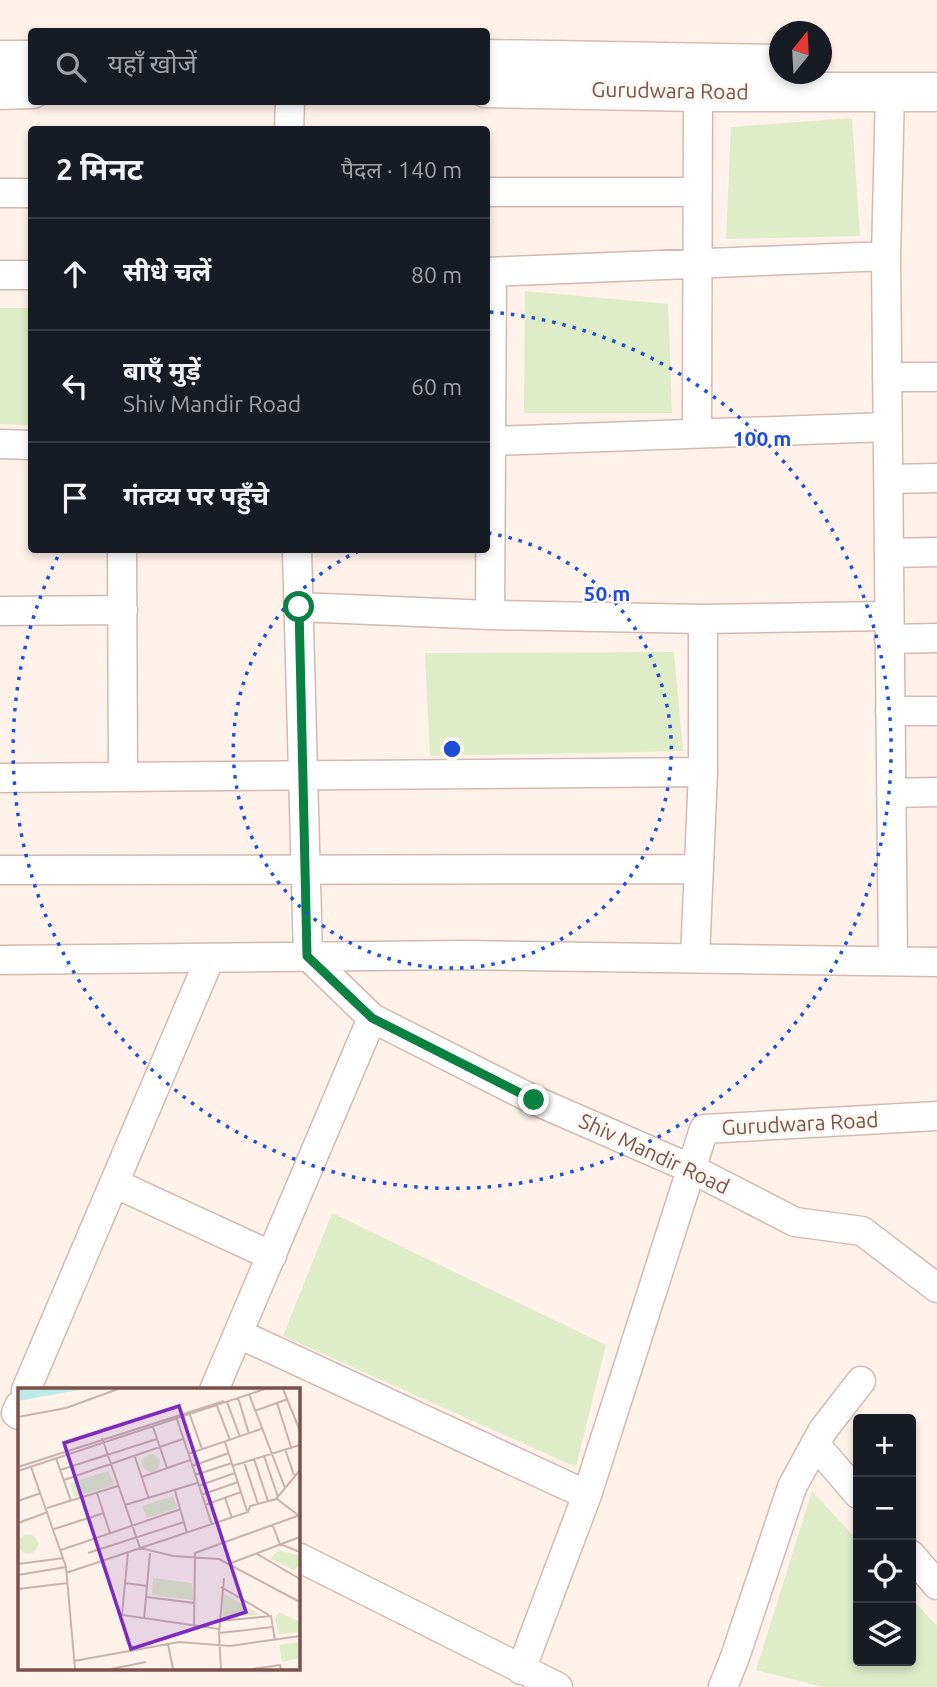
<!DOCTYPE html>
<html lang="hi">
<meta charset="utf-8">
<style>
:root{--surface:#171b24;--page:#242831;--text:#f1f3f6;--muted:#9ea1a6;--line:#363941}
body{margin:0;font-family:Ubuntu,"Noto Sans Devanagari",sans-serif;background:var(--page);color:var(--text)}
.controls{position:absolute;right:21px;bottom:21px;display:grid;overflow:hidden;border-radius:7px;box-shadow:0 4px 10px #0003}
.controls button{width:63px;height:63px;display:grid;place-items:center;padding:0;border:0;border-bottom:2px solid var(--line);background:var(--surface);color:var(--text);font:35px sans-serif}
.compass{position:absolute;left:769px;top:21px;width:63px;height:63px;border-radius:50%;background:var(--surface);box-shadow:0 4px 10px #0003;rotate:18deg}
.stop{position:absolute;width:21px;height:21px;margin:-16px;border:5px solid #0b8043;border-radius:50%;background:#fff}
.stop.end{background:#0b8043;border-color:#fff;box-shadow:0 2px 7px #0008}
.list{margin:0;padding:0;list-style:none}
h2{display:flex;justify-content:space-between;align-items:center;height:91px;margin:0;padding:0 28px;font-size:30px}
h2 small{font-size:23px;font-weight:400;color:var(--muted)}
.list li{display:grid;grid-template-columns:46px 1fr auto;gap:21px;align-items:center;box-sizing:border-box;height:112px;padding:0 28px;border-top:2px solid var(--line)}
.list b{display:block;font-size:26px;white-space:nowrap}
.list p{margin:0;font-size:23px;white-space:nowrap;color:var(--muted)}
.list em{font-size:23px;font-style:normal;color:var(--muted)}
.icon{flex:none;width:38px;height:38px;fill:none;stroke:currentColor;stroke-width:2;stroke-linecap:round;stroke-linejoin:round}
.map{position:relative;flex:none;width:937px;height:1687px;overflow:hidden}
.search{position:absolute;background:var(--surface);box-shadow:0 4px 10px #0003;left:28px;top:28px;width:462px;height:77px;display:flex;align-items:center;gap:18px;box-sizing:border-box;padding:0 24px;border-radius:7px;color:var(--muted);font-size:26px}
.panel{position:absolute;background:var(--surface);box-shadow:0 4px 10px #0003;left:28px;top:126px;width:462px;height:427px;border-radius:7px}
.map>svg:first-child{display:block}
</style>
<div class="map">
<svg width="937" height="1687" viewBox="0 0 937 1687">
<rect width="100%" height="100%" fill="#fef2ea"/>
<!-- green -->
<path fill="#deedc7" d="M852,118L860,236L726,239L731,127Z
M525,291L668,304L672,413H524Z
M0,308H31V425L0,424Z
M674,652L683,751L430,756L425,653Z
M332,1213L606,1345L576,1467L283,1336Z
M812,1491L858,1541V1661H911V1598L937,1626V1687H823L756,1670Z"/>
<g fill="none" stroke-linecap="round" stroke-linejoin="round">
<defs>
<path id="street" d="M890,91L886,256L893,961
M289,130L290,102
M486,192H696
M0,193H32
M486,272L886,256
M0,275H32
M887,377H937
M697,432L698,92
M491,441L887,427
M0,444L32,445
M889,479L937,478
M122,550L123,777
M297,550L308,956L372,1018L534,1100L692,1169L795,1222L862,1231L937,1288
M889,553L937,552
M299,607L490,615L703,619L888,616
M0,611L123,610
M490,615L492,272
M889,639L937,638
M890,711H937
M0,778L703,772
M891,793L937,792
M0,870L699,869
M695,958L703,772V619
M0,960L463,955L937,962
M114,1183L272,1256
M239,1334L587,1495
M26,1390L210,958
M214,1390L372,1018
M19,1406L16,1413L19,1415
M815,1444L858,1494
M911,1555L937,1585
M298,1557L558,1687
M521,1670L587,1495L704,1129L937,1116
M723,1687L735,1657L792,1487L823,1430L861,1381"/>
<path id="secondary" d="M486,59L780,64
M0,60H32
M486,88L698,92H937
M0,90L32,89"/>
</defs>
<!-- street casing -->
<use href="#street" stroke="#d4b9b1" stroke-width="31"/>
<!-- secondary casing -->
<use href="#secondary" stroke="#d9bab1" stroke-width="41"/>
<!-- street -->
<use href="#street" stroke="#fff" stroke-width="28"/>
<!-- secondary -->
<use href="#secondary" stroke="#fff" stroke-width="38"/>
</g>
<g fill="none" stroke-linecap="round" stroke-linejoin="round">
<!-- route -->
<path stroke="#0b8043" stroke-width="9" d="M299,607L307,956L372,1018L534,1100"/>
</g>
<!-- distance rings -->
<g fill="none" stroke="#1d4ed8" stroke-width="3.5" stroke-dasharray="3.5 7">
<path d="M488 533A219 219 0 1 1 361 550"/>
<path d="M490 312A439 439 0 1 1 61 550"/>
</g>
<g text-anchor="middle" stroke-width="5" stroke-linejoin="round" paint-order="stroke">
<!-- street labels -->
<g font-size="21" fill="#7b524b" stroke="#fff7f2">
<text transform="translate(670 91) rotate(1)" y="7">Gurudwara Road</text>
<text transform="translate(800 1124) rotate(-3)" y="7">Gurudwara Road</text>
<text transform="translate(654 1154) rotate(25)" y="7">Shiv Mandir Road</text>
</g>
</g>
<!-- overview -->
<g transform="translate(18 1388)">
<rect width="282" height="282" fill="#fef2ea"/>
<path d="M124 75a9 9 0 1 1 18 0a9 9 0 1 1-18 0ZM90,83L97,97L56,109L52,95ZM155,108L160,120L129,130L124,118ZM0 156a10 10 0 1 1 20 0a10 10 0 1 1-20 0ZM260,162L282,168V177L276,182L252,171ZM135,190L174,195L175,212L134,207ZM205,205L243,227L205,229ZM261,224L282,234V244L261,246L257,230ZM282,254V270L264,274L261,257Z" fill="#deedc7"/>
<path d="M0,1H66L0,13Z" fill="#bceae7"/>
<path fill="none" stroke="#cab2aa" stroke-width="2" d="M265,1L282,43M231,6L267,100M220,9L231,46M209,14L222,49M259,15L273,59M199,18L212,52M236,23L270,11M172,27L184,61M0,29L48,20L100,1M159,31L194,137M135,39L149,80M84,50L122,160L155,168L201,171L282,214M207,54L229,123M267,61L276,87M170,66L243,41M246,68L260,109M117,69L131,111M38,70L53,113M236,71L250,113M226,74L240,116M174,78L211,65M214,78L282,57M0,79L206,13M13,79L48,179L57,281M42,82L139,51M0,83L247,1M177,87L214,75M124,89L172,72M46,92L165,51M180,98L217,85M157,103L169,145M79,105L92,145M183,107L220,94M207,110L214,130M259,111L280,127M0,113L23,105M107,117L179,95M187,117L223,104M29,120L100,98M0,135L30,124M254,136L262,156L282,164M36,141L86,125M43,162L163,121M110,164L104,227L201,241M70,165L166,134M239,166L282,191M177,170V165L282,127M213,175L282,149M0,176L46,170M48,185L230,124L232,118L258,111L282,82M0,187L48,179M107,195L129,198M203,199L251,227M0,201L50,195M128,209L177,215M126,231L132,165M202,233L253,228L257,252M176,238L177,170M201,245L255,239M150,256L155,281M56,273L161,254L212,258L282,248M93,281L128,274M203,281L201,245L206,190M235,281L262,277L263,281"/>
<path fill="#7b2cbf" fill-opacity="0.15" stroke="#7b2cbf" stroke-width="3.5" d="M161,18L228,224L113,261L46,55Z"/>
<rect width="282" height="282" fill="none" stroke="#7b524b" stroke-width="3.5"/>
</g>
<circle cx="452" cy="749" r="10" fill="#1d4ed8" stroke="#fff7f2" stroke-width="3.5"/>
<g font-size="21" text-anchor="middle" font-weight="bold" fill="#1d4ed8" stroke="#fff7f2" stroke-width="5" stroke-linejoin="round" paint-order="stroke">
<text x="762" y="446">100 m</text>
<text x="607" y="601">50 m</text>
</g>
</svg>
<div class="controls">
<button>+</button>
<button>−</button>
<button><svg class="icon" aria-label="locate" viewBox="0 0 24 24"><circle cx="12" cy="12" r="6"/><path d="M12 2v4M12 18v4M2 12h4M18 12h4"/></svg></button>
<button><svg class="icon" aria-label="layers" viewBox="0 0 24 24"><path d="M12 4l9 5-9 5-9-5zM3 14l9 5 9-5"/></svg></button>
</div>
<svg class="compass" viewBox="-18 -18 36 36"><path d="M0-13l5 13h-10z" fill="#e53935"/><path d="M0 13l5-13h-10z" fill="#9ea1a6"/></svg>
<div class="stop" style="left:299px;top:607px"></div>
<div class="stop end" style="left:534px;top:1100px"></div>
<div class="search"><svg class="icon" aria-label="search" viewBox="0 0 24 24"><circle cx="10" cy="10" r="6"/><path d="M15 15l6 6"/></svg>यहाँ खोजें</div>
<section class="panel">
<h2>2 मिनट<small>पैदल · 140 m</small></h2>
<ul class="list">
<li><svg class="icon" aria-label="ahead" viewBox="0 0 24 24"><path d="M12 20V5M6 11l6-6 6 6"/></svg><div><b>सीधे चलें</b></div><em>80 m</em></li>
<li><svg class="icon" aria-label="left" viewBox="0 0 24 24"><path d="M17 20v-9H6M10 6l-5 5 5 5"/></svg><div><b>बाएँ मुड़ें</b><p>Shiv Mandir Road</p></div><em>60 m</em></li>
<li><svg class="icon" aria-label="arrive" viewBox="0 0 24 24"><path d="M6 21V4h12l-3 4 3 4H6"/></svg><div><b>गंतव्य पर पहुँचे</b></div></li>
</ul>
</section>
</div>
